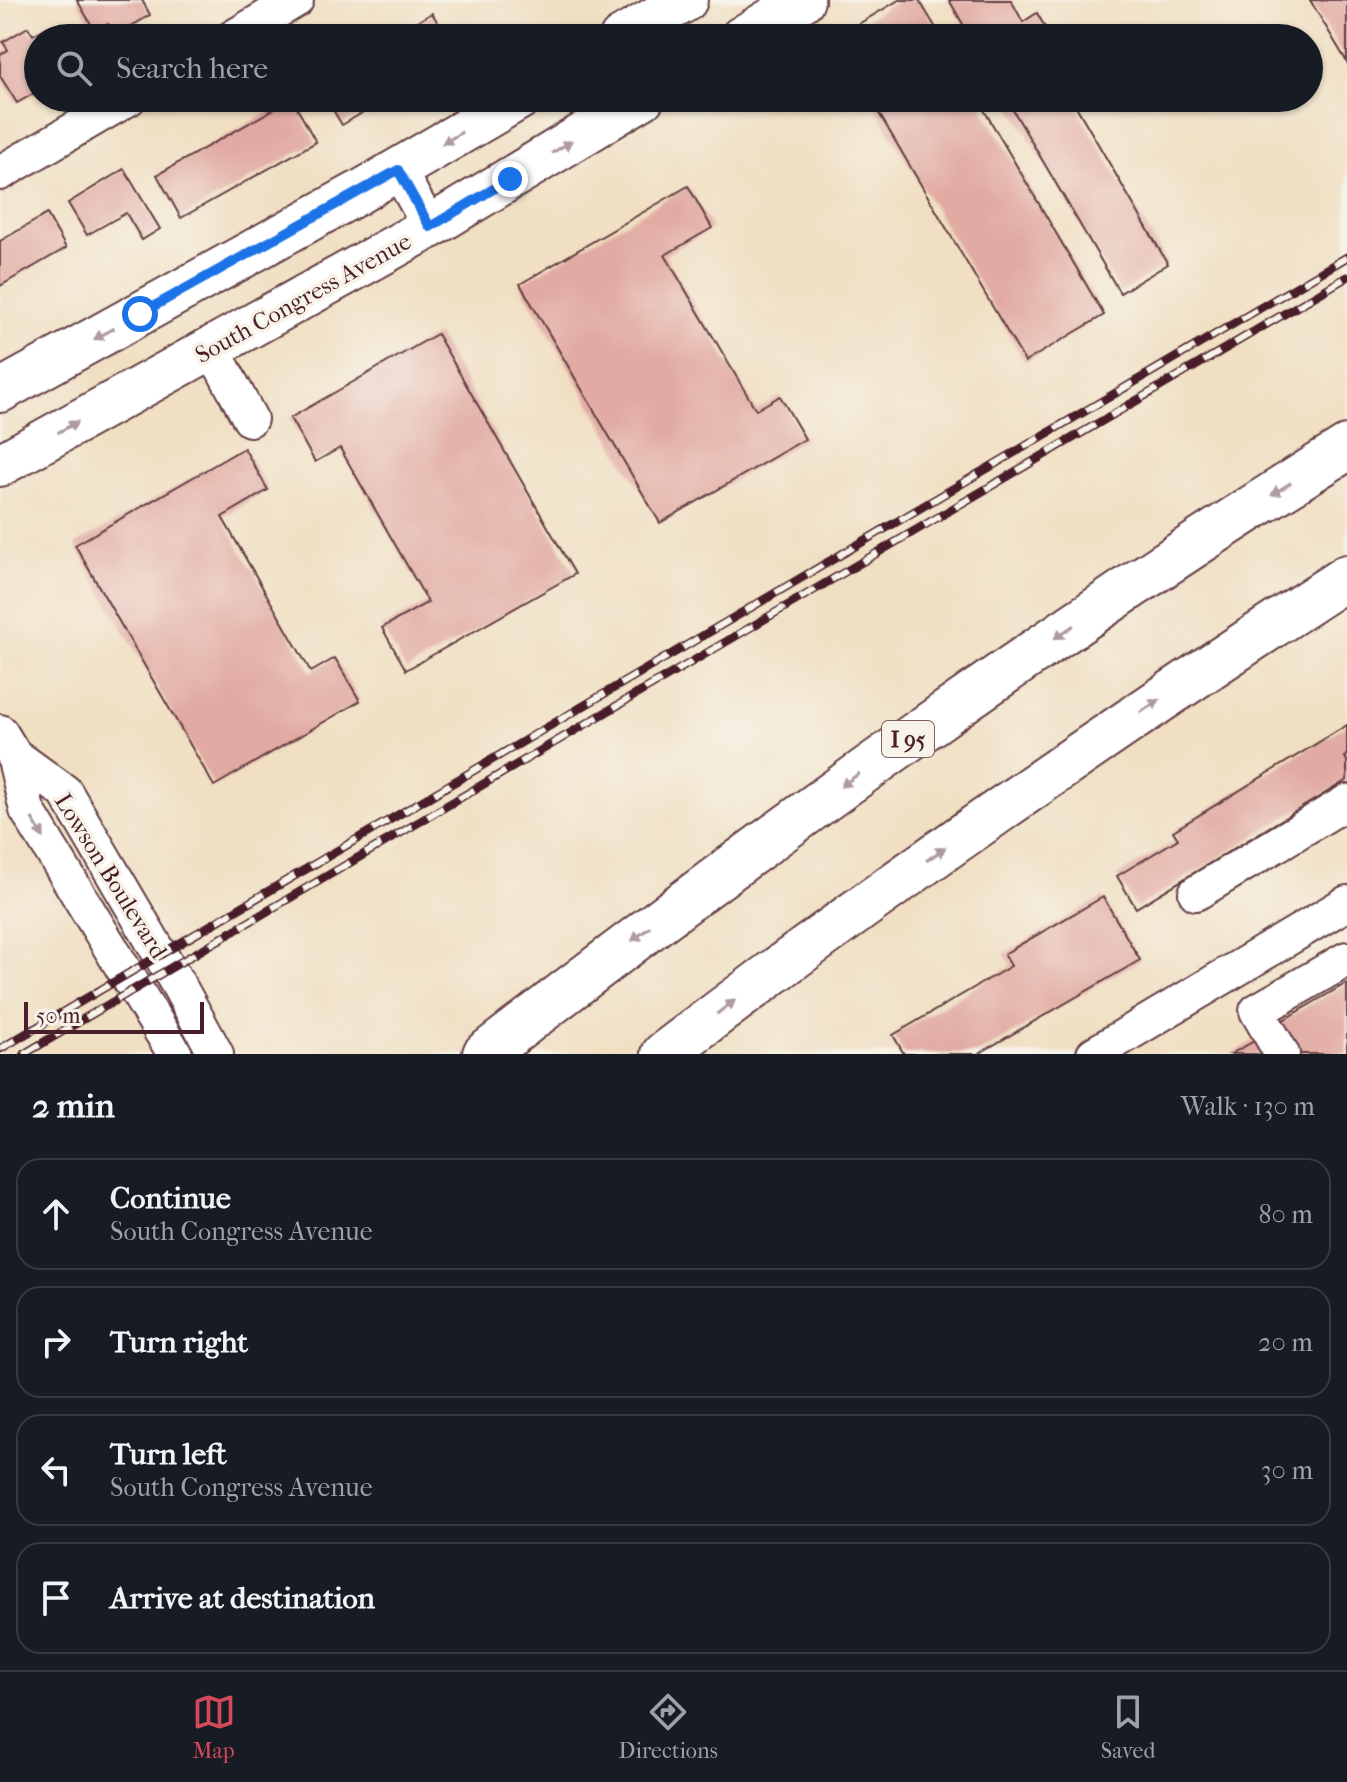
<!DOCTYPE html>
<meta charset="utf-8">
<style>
:root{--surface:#171b24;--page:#242831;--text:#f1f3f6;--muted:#9ea1a6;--line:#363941;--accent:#d1495b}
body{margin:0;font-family:"IM FELL French Canon",serif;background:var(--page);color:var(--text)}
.scale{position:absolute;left:24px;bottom:20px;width:180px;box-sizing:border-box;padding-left:8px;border:4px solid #4a1f2b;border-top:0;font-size:22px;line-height:28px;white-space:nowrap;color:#4a1f2b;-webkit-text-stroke:6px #f7f3e8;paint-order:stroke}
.stop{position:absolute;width:24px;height:24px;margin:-18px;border:6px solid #1a73e8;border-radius:50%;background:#fff}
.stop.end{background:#1a73e8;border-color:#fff;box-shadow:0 2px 8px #0008}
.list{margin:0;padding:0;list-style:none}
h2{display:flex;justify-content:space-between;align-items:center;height:104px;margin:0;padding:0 32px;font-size:34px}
h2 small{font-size:26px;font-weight:400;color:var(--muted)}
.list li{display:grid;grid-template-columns:52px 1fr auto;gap:24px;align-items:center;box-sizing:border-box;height:112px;margin:0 16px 16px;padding:0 16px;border:2px solid var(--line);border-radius:24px}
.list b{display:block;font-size:30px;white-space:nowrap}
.list p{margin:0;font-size:26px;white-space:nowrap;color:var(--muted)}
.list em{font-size:26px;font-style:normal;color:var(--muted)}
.icon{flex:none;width:44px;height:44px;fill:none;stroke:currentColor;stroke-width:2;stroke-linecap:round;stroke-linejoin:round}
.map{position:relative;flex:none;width:1347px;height:1054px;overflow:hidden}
.search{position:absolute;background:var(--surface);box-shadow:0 2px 6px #0004;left:24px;right:24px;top:24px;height:88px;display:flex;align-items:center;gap:20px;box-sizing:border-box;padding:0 28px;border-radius:44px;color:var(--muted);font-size:30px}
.sheet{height:616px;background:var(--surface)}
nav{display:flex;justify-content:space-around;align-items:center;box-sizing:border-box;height:112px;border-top:2px solid var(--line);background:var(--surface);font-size:22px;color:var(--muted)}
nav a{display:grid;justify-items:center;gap:4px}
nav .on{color:var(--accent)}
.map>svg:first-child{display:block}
</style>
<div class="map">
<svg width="1347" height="1054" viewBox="0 0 1347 1054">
<rect width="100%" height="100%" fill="#f7f3e8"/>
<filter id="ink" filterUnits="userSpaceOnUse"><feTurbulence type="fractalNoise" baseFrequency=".0125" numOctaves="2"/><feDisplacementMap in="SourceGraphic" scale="16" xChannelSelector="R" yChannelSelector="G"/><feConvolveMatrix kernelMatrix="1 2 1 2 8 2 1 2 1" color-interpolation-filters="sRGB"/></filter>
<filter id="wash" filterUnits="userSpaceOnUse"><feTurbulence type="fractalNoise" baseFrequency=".006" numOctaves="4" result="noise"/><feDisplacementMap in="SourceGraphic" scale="32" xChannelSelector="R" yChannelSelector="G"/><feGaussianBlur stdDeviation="1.8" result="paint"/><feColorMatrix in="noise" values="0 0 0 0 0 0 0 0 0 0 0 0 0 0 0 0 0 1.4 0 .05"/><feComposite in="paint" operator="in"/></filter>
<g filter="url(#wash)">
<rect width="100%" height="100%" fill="#f0dfc2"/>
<g id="blocks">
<!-- building -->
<path fill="#e1aaa2" d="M77,0H142L150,15L115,36L108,24L95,31Z
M899,0H919L942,38H835Z
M949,0H1011L1023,22L1037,13L1051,38H971Z
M1310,0H1347V62Z
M432,13L447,38H389Z
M28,27L33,35L47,27L54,38H38V91L17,103L0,76V55L8,50L3,42Z
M326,98H387L342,125Z
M870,98H977L1104,315L1025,362Z
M1006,98H1078L1073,101L1168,264L1120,293Z
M292,99L316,142L181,218L157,175Z
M124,169L160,229L142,240L126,213L87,235L68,203Z
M688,186L712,228L665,255L756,410L780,396L805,439L660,523L520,284Z
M47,214L66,248L0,286V241Z
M437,334L575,574L406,670L382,628L428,602L340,448L315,462L290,418Z
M244,448L268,490L222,517L311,672L335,658L360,701L214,786L75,545Z
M1347,725V756L1345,757L1347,761V780L1136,908L1117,876L1178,839L1173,831Z
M1103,897L1140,960L978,1054H904L893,1035L1011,966L1004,954Z
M1347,983V1054H1296L1278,1023Z
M1256,1040L1264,1054H1231Z"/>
</g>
</g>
<g filter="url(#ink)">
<use href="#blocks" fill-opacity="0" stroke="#633c42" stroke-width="2"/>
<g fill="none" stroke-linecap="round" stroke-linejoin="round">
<defs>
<path id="minor" d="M232,38L296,0
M398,170L430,227
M0,173L129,98
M212,348L250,419
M0,732L14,755L27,810L175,1054
M14,755L65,792L180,988L216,1054
M1196,893L1347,802
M1094,1054L1347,903
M1282,1054L1257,1011L1347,959"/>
<path id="major" d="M621,38L686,0
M741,38L803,0
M0,391L358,193L520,98
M0,465L430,227L643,98"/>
<path id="highway" d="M485,1054C763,839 1048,633 1347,448
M664,1054C885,886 1114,728 1347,577"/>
</defs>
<!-- minor casing -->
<use href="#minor" stroke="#633c42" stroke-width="38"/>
<!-- major casing -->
<use href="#major" stroke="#633c42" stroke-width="46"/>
<!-- highway casing -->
<use href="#highway" stroke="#633c42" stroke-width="48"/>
<!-- minor -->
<use href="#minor" stroke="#fff" stroke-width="34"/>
<!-- major -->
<use href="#major" stroke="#fff" stroke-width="42"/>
<!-- highway -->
<use href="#highway" stroke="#fff" stroke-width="44"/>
<defs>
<path id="rail" d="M0,1049L1347,257
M24,1054L1347,277"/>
</defs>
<!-- rail casing -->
<use href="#rail" stroke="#4a1f2b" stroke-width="9"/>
<!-- rail -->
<use href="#rail" stroke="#f7f3e8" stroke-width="6" stroke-dasharray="18" stroke-linecap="butt"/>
</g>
<!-- one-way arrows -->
<defs><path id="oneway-solid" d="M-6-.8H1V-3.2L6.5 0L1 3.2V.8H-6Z" transform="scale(2)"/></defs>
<g fill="#ae9aa0">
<use href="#oneway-solid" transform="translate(452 138) rotate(149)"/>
<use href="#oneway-solid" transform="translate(562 147) rotate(-31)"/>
<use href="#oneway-solid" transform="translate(104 334) rotate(151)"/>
<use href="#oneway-solid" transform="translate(68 427) rotate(-29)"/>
<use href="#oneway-solid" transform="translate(1281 489) rotate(148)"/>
<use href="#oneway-solid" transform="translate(1064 632) rotate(146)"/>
<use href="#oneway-solid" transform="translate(1150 706) rotate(-34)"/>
<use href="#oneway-solid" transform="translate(850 780) rotate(144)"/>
<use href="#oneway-solid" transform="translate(38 828) rotate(59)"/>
<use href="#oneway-solid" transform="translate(936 854) rotate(-35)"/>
<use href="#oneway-solid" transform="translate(641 934) rotate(143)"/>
<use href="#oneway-solid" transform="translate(726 1007) rotate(-37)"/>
</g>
</g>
<g fill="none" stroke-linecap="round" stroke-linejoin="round" filter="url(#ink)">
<!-- route -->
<path stroke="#1a73e8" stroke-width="10" d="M140,314L398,170L430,227L510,179"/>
</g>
<g text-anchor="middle" stroke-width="7" stroke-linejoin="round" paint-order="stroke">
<!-- shield labels -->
<rect fill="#f7f3e8" stroke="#7e5f64" stroke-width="2" x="882" y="721" width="52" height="36" rx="6"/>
<g font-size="22" font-weight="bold" fill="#4a1f2b">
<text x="908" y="747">I 95</text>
</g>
<!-- street labels -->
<g font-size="24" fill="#4a1f2b" stroke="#f7f3e8">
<text transform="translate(303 298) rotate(-29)" y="8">South Congress Avenue</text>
<text transform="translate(111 876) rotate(58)" y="8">Lowson Boulevard</text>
</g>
</g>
</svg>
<div class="scale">50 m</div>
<div class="stop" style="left:140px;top:314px"></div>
<div class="stop end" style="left:510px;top:179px"></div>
<div class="search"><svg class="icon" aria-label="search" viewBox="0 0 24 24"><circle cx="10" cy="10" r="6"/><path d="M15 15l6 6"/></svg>Search here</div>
</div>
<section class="sheet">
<h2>2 min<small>Walk · 130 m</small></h2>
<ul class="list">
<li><svg class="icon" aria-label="ahead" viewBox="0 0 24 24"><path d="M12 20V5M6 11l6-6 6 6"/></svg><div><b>Continue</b><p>South Congress Avenue</p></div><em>80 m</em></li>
<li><svg class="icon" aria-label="right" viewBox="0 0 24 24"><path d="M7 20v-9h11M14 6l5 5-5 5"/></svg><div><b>Turn right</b></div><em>20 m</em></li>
<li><svg class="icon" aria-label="left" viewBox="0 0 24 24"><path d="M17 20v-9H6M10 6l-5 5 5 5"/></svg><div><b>Turn left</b><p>South Congress Avenue</p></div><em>30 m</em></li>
<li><svg class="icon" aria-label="arrive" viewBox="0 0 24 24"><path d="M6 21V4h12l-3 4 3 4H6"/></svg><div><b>Arrive at destination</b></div></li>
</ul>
</section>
<nav>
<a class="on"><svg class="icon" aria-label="map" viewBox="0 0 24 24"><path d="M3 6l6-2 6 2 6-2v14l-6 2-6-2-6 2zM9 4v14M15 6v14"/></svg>Map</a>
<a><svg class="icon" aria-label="directions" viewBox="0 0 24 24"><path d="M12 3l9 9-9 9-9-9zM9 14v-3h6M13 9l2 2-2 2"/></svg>Directions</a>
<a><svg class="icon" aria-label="saved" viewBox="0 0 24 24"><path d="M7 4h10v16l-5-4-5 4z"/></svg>Saved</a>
</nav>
